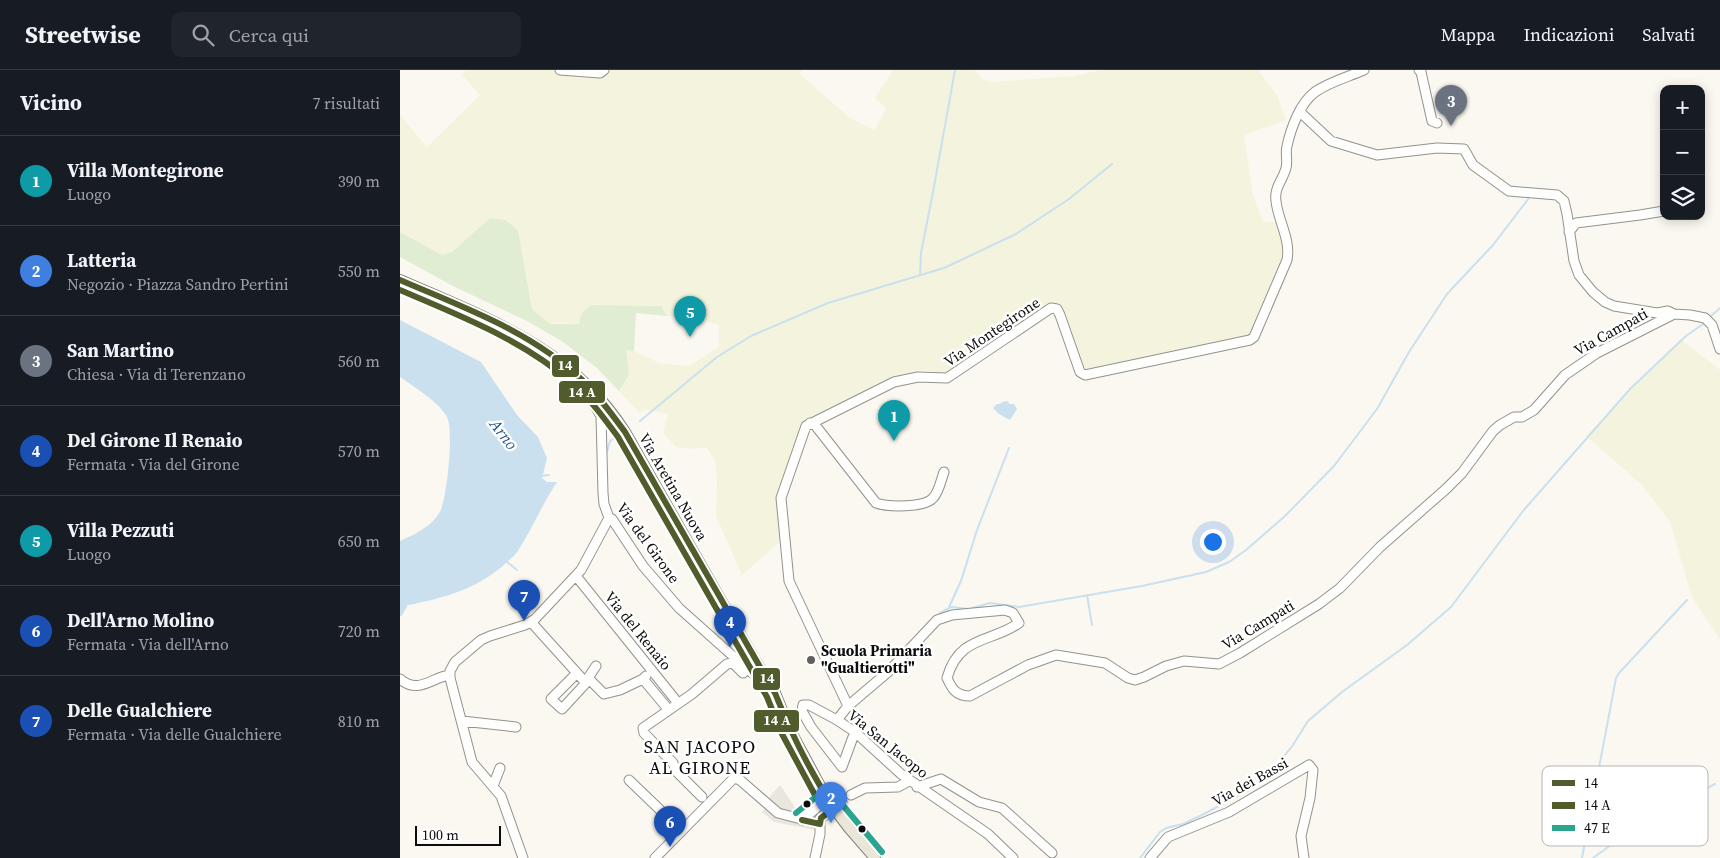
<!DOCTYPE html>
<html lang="it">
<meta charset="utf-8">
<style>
:root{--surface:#171b24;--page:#20242c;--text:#f1f3f6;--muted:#9ea1a6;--line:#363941;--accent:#afb0b1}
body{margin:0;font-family:"Source Serif 4",serif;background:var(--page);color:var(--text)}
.controls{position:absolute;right:15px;top:15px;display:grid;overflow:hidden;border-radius:10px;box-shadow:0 2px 12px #0003}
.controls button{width:45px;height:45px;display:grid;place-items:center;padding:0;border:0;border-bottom:1px solid var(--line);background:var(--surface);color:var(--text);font:25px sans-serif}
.scale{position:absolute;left:15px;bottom:12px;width:86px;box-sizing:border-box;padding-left:5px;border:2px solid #0c0c0c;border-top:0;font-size:14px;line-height:18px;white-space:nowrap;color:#0c0c0c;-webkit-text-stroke:4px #fff;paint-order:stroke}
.you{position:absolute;left:812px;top:471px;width:18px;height:18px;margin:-12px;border:4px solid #fff;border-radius:50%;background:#1a73e8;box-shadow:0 0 0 8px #1a73e833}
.badge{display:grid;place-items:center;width:32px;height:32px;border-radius:50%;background:var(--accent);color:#fff;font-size:16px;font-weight:700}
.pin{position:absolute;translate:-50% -41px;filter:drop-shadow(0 1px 2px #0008)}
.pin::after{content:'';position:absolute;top:26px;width:18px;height:15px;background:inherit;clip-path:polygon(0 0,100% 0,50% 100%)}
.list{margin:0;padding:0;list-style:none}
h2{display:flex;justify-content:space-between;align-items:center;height:65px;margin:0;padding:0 20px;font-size:21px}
h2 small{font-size:16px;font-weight:400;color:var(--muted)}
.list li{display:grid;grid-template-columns:32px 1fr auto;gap:15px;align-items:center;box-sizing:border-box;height:90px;padding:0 20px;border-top:1px solid var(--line)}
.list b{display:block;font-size:19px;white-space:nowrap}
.list p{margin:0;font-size:16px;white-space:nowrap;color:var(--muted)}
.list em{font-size:16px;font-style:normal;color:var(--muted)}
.icon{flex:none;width:28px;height:28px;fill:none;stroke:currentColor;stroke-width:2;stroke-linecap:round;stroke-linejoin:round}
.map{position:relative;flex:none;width:1320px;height:788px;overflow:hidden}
header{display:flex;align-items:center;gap:30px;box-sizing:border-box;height:70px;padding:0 25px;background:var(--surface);border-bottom:1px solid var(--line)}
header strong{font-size:24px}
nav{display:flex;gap:28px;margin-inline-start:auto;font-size:18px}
.search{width:350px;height:45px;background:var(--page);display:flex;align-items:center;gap:12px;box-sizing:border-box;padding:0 18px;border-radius:10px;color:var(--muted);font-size:19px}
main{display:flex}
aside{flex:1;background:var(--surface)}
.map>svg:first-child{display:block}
</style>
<header>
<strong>Streetwise</strong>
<div class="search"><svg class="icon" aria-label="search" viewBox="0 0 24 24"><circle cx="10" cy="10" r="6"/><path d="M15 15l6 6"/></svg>Cerca qui</div>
<nav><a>Mappa</a><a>Indicazioni</a><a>Salvati</a></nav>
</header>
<main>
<aside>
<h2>Vicino<small>7 risultati</small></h2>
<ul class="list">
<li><span class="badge" style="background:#0f9aa8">1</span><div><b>Villa Montegirone</b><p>Luogo</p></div><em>390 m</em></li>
<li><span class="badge" style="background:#3f7fe0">2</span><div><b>Latteria</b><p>Negozio · Piazza Sandro Pertini</p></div><em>550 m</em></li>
<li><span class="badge" style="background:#6b7280">3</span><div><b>San Martino</b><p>Chiesa · Via di Terenzano</p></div><em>560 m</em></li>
<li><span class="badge" style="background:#1a4fb4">4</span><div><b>Del Girone Il Renaio</b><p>Fermata · Via del Girone</p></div><em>570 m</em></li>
<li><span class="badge" style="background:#0f9aa8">5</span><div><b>Villa Pezzuti</b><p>Luogo</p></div><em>650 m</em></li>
<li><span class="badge" style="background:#1a4fb4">6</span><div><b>Dell'Arno Molino</b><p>Fermata · Via dell'Arno</p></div><em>720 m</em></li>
<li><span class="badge" style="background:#1a4fb4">7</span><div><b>Delle Gualchiere</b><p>Fermata · Via delle Gualchiere</p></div><em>810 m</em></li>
</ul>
</aside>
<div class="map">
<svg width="1320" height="788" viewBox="0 0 1320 788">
<rect width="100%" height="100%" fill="#faf8f0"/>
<!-- farmland -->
<path fill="#f4f4de" d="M66,0H402L400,4L450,48L475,60L486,38L475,28L493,0H575L583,10L594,12L674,6L701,0H858L877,25L886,50L844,65L853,125L863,152H876L884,176L881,192L851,267L681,308L651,233L547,304L524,300L516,301L406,351L378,433L382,470L342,505L316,446L317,410L315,391L306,377L291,379L276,377L263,363L268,344L244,339L240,343L219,321L229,305L226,280L234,281L259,293L289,296L319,277V255L307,251L267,246L260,236L213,235L204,236L194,235L177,255L161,252L150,254L132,239L118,160L62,173L52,182L42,185L0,162V45L27,77L80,25L62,5Z
M1280,269L1320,300V569L1292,527L1270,452L1241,414L1186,366Z"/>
<!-- green -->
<path fill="#e1edd2" d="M90,148L105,150L118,160L132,239L150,254C160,253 172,255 179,254C180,244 185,237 194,235L261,236L267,246L236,243L234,281L226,280L229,305L219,321L197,298L163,272L129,252L53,216L0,187V162L42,185L52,182Z"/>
<!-- plaza -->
<path fill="#e9e7dd" d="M380,715L400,745L425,725L435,741L425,748L421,761L374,752L362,742L368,735L365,732Z"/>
<!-- water -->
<path fill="#cae0ef" d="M0,250L81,292L117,345L138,367L147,388L142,408L147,412H157C143,433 133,457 119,479C116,485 110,489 106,493C74,522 41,528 0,537V471C15,464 31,457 40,442C47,429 54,360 47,347C40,333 13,316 0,307Z
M607,331L610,334H614L617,339L610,350L599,344L593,338L597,334H600L602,332Z"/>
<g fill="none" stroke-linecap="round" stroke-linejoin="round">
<!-- stream -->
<path stroke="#cae0ef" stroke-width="2" d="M520,205L521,183L533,122L555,0
M1309,248L1320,238
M240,351L317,287L351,266L428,233L544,198L616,164L669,129L712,94
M206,385L210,371L220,364
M142,406L149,405
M107,492L117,500
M687,525L692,555
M549,537L561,511L577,460L609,378
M540,543L551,537L569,539L590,533L619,537L742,516L806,502L829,492L846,480L885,446L934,396L977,339L1009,282L1047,224L1093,175L1129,128
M740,788L760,762L766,758L783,754L800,746L849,720L866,707L877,695L893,675L908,651L942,622L1007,575L1051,537L1123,441L1230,319L1286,266L1306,252
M1182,788L1216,608L1219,603L1287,530
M1193,788L1245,750L1315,714"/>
<!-- canal -->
<path stroke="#cae0ef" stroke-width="6" d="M0,543L4,536"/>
<defs>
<path id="minor" d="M160,0L200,3L204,0
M1019,0L1021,2L1032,51L1037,53
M900,42L931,71L977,85L1037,78L1064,79L1073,95L1109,121L1157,125L1164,131L1167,144L1174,191L1179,205L1193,222L1205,232L1214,236L1257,243L1268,241L1274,244L1290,245L1305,248L1312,255L1320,279
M1169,162L1176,153L1240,145L1264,141
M182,315L201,346L203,423L204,434L209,448L212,449L243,496L279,538L352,603L366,609
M410,353L415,355L476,433C488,437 524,438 533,428C539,422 541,410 544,402
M176,506L278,633
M131,552L177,603L151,629L162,639L186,613L177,603
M196,596L188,608L204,624L220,620L243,609
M246,606L243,609L268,639
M0,609C19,625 32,607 50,605
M448,636L389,511L381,428L406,356L494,312L518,307L547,308L651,238L657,239L660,245L680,302L685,305L850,270L854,267L887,190C891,169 878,151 876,131C874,117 883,110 886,98C888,91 885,83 887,76C891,58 900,33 915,22C929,12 948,7 964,0
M437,650L448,636L488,602L537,550L552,545L605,540L613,543L619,553C591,573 559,565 547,608C552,619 556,626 570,626L628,595L656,585L705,593L728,608L735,610L744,607L766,596L784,591L819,594L840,583L919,534L940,518L980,477L1046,419L1062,403L1093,361L1100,355L1114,347H1122L1134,340L1165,305L1197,283L1274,244
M62,651L116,657
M442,697L411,657L402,641L403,635H409L437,650L455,662L501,704L588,764L613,788
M442,697L453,667
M229,710L281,760
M93,716L100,698
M517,717L541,709L579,732L602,738L652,783
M451,725L465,718L498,717L509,711
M302,727L276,701L273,693L244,663L243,658L292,624L327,594L333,593L343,603L351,595
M402,750L427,729
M123,788L101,726L72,692L50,608V601L55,592L81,570L90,566L125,555L135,549L181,500L209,448
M255,788L334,708L340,710L378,743L420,754
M415,788L420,764V749L442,732
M750,788L768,767L829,742L909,695L913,700L910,728L901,766L904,788"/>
<path id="major" d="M0,210C88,249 171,277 225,362L356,592L375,623L390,660L427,729L449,758L475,788"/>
</defs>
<!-- minor casing -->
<use href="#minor" stroke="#93928f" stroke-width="11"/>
<!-- major casing -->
<use href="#major" stroke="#80807c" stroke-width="12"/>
<!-- minor -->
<use href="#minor" stroke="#fefefd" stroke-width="9"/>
<!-- major -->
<use href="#major" stroke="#eae7d9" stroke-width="10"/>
<defs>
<path id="bus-1" d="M0,210C62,237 131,261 181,309C198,325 211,343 225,362L375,623C391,663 410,702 434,738L421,748L420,754L402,750"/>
<path id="bus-2" d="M0,220C60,246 124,270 173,314C191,330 204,348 218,367L367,627L382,664L416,727L407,734"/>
<path id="bus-3" d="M396,743L422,722L431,721L482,782"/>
</defs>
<!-- bus-1 casing -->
<use href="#bus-1" stroke="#fff" stroke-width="10"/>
<!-- bus-2 casing -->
<use href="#bus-2" stroke="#fff" stroke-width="10"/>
<!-- bus-3 casing -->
<use href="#bus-3" stroke="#fff" stroke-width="10"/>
<!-- bus-1 -->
<use href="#bus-1" stroke="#515c2d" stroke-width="6"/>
<!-- bus-2 -->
<use href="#bus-2" stroke="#515c2d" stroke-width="6"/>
<!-- bus-3 -->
<use href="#bus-3" stroke="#2ba58e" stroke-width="6"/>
</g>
<!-- markers -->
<circle fill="#5f5f5c" stroke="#fff" stroke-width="2" cx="411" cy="590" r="5"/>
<g fill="#0c0c0c" stroke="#fff" stroke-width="2">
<circle cx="407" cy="734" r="4.5"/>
<circle cx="462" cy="759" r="4.5"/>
</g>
<g text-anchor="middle" stroke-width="5" stroke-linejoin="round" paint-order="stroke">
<!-- street labels -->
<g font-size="15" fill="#0c0c0c" stroke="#fff">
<text transform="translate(592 262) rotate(-34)" y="5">Via Montegirone</text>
<text transform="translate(1211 262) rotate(-29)" y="5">Via Campati</text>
<text transform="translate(273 417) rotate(60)" y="5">Via Aretina Nuova</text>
<text transform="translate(248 473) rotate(54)" y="5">Via del Girone</text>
<text transform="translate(858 555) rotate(-31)" y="5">Via Campati</text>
<text transform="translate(238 561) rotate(51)" y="5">Via del Renaio</text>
<text transform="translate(488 674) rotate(39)" y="5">Via San Jacopo</text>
<text transform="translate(850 712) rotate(-29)" y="5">Via dei Bassi</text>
</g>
<!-- poi labels -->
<g font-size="15" font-weight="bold" fill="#0c0c0c" stroke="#fff" text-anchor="start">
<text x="421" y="586">Scuola Primaria<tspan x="421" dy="17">"Gualtierotti"</tspan></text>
</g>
<!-- water labels -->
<g font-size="16" font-style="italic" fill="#225890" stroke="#fff">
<text transform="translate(104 364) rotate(53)" y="6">Arno</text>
</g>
<!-- quarter labels -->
<g font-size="18" letter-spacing="1" fill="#0c0c0c" stroke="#fff">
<text x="300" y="683">SAN JACOPO<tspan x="300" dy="21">AL GIRONE</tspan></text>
</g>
</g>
<!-- legend -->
<rect x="1142" y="696" width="166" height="80" rx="8" fill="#fff" stroke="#b6b6b6" stroke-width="1"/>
<rect x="1152" y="710" width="23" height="6" fill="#515c2d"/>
<rect x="1152" y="732" width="23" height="7" fill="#515c2d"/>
<rect x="1152" y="755" width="23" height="6" fill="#2ba58e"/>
<g font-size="14" fill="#0c0c0c">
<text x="1184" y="718">14</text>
<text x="1184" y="740">14 A</text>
<text x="1184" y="763">47 E</text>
</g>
<g stroke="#fff" stroke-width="2">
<rect x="151" y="284" width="29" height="24" rx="5" fill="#515c2d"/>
<rect x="158" y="310" width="48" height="24" rx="5" fill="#515c2d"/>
<rect x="352" y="597" width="29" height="24" rx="5" fill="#515c2d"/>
<rect x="353" y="639" width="47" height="24" rx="5" fill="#515c2d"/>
</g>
<g font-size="14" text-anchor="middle" font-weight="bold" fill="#fff">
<text x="165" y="300">14</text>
<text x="182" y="327">14 A</text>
<text x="367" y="613">14</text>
<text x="377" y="655">14 A</text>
</g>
</svg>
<div class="controls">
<button>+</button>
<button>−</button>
<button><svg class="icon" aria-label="layers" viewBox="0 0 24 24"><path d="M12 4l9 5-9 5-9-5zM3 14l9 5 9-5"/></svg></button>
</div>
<div class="scale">100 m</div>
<div class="you"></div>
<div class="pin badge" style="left:494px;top:371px;background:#0f9aa8">1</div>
<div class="pin badge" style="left:431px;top:753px;background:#3f7fe0">2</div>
<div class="pin badge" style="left:1051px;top:56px;background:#6b7280">3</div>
<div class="pin badge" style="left:330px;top:577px;background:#1a4fb4">4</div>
<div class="pin badge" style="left:290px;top:267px;background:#0f9aa8">5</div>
<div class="pin badge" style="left:270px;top:777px;background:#1a4fb4">6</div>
<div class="pin badge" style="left:124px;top:551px;background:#1a4fb4">7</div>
</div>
</main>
